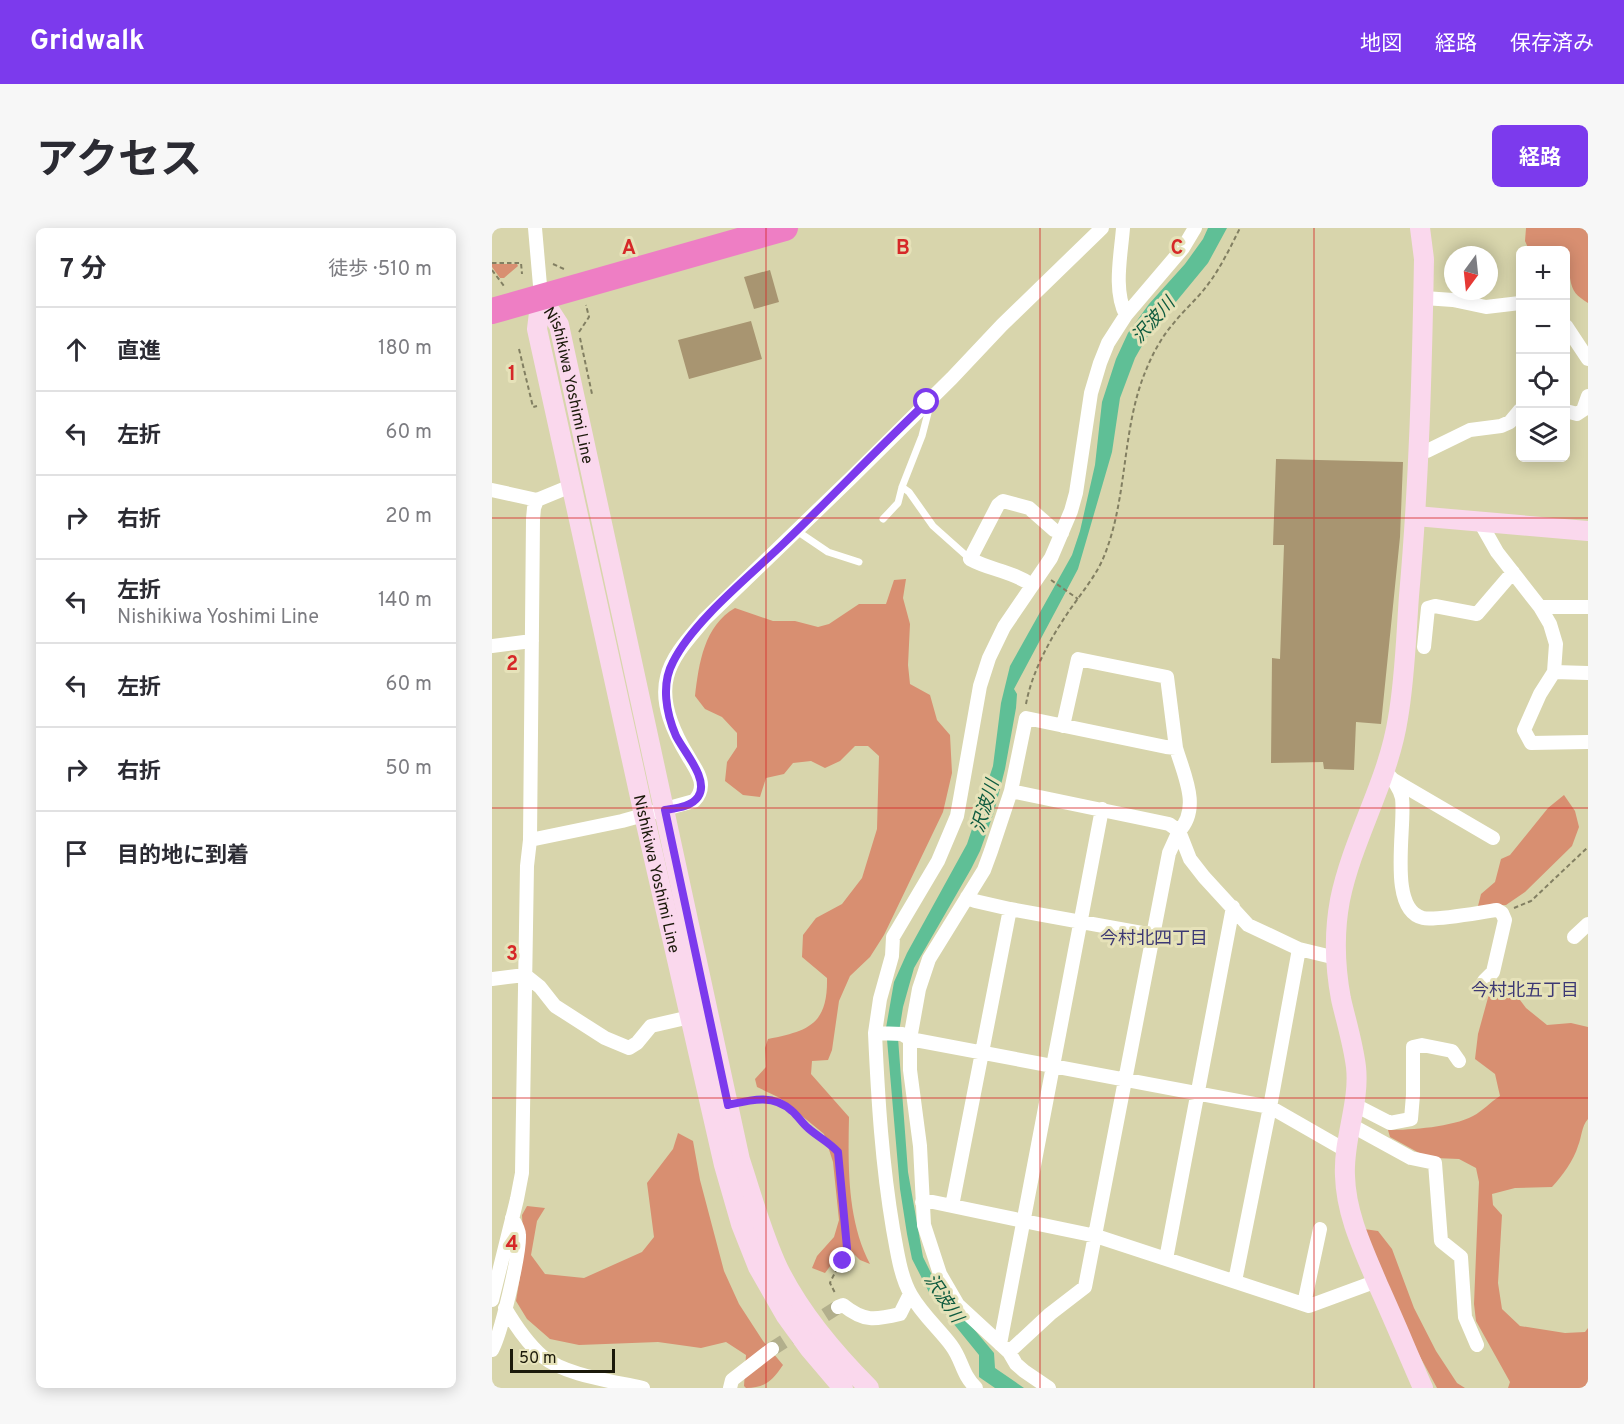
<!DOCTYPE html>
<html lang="ja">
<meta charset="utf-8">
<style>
:root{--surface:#fff;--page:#f7f7f7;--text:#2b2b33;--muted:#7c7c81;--line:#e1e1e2;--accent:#7c3aed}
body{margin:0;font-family:Overpass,"Noto Sans JP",sans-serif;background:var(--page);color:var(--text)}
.controls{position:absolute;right:18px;top:18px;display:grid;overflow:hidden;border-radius:9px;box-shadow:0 3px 15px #0003}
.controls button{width:54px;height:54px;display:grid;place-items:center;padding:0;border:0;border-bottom:2px solid var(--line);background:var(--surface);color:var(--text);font:30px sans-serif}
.compass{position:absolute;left:952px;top:18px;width:54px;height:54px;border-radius:50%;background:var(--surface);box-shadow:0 3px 15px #0003;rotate:195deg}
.scale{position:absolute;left:18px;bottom:15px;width:105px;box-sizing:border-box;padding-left:6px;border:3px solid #1b190a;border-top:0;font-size:16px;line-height:21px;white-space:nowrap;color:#1b190a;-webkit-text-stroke:4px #e6e2b9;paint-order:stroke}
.stop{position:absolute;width:18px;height:18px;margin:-14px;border:4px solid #7c3aed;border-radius:50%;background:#fff}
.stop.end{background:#7c3aed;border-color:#fff;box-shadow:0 2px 6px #0008}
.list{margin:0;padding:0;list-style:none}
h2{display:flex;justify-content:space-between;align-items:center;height:78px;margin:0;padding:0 24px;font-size:26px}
h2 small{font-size:20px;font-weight:400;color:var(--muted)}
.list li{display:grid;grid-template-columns:39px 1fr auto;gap:18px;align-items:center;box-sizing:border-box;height:84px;padding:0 24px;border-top:2px solid var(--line)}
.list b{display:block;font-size:22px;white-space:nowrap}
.list p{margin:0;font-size:20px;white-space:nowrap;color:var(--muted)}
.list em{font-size:20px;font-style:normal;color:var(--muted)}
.icon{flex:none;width:33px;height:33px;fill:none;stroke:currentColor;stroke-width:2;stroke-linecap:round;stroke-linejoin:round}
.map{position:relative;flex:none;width:1096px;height:1160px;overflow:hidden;border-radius:9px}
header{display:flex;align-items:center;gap:36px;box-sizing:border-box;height:84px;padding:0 30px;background:var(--accent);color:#fff}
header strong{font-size:28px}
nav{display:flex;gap:33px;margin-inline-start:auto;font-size:21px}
.intro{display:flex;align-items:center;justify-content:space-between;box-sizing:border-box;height:144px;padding:0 36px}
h1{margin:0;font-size:42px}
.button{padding:15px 27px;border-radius:9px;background:var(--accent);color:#fff;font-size:21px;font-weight:700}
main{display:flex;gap:36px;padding:0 36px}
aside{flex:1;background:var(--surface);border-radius:9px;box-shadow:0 3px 15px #0003}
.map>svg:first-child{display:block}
</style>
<header>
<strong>Gridwalk</strong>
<nav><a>地図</a><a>経路</a><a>保存済み</a></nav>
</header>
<div class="intro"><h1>アクセス</h1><a class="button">経路</a></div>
<main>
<aside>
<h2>7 分<small>徒歩 · 510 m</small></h2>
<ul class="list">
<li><svg class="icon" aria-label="ahead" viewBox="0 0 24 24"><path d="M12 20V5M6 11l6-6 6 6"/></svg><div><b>直進</b></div><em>180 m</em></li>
<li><svg class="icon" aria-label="left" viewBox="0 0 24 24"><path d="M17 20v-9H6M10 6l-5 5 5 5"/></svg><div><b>左折</b></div><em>60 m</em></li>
<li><svg class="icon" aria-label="right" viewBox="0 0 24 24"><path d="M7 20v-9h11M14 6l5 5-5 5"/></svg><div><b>右折</b></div><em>20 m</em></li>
<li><svg class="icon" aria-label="left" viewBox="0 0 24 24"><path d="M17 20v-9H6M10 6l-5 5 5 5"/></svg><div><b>左折</b><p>Nishikiwa Yoshimi Line</p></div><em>140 m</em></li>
<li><svg class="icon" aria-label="left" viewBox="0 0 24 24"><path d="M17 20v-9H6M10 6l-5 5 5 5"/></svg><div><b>左折</b></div><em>60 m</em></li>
<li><svg class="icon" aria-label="right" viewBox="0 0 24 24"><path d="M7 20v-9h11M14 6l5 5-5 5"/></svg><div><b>右折</b></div><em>50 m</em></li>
<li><svg class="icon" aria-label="arrive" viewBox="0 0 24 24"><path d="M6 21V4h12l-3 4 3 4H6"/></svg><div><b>目的地に到着</b></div></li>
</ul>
</aside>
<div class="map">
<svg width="1096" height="1160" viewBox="0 0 1096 1160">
<rect width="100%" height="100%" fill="#d8d5ac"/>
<!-- green -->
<path fill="#d88f71" d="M1034,0H1096V75C1085,68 1080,64 1078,50L1074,48V22H1037L1033,13Z
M0,36H25L26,38L12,50H8L0,39Z
M414,351L411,370L418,396L416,437L418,456L438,467L445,492L458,507L460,545L451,584L392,707L378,729L358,748L347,773L340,822L336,832L320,833L319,846L357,889C356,938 355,992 378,1036L368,1032L358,1022L348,1025L333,1045L320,1040L325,1028L342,1009L347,992L341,934L332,906L288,870L265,859L263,851L274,839L273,820L276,811C317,803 336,796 335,750L310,729L311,707L324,690L350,676L370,650L385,601L387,528L376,518H363L348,533L333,540L319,533L301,535L292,546L274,550L268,569L251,567L233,553L235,534L245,519V505L230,489L213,481L203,468C207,435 212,398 243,380L281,393H303L326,399L337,396L367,376H394L402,352Z
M1072,567L1083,583L1087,599L1080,618L1033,664L1014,677L986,678L989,666L1003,654L1009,631L1018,627L1056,580Z
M1010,757L1022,764L1034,780L1055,797L1079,795L1096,799V891C1089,899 1090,909 1086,918C1082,932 1070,948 1060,959L1023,960L1000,966L1001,977L1010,987L1006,1055L1010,1081L1028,1098L1073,1105L1093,1104L1096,1100V1160H1016L1018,1154L984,1093L982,1076L987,954L984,940L967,931L943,930L929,926L898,909L896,902C920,902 960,899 981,888C991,883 998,874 1008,868L1003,846L983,831L986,806L997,766Z
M186,905L201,913L208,952L232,1043L247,1076L271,1113L291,1137C280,1153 273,1160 254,1160L252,1158L254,1127L234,1114L209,1120L166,1114L87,1117L58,1111L35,1091L24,1073L32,1024L30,987L35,978L53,980L45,993L39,1027L53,1046L92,1050L150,1024L162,1009L155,955L181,921Z
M872,1001L886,1003L900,1021L922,1080L944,1123L965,1155L973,1160H945L919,1112Z"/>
<!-- water -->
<path fill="#5fbf96" d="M716,0H735L716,35L655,109L643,130L628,170L620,224L586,341L522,461L525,466L524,480L513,541L502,584L488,623L479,641L422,740L411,779L406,810L416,944L431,1029L445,1057L502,1125L503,1140L532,1160H503L487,1149V1127L439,1068L420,1031L415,1006L408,961L394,800L402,754L415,725L475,616L501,538L509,475L518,438L580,327L588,303L603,237L610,174L624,131L636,105L657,76L693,36L711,11Z"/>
<!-- building -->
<path fill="#a89571" d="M278,42L287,74L262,81L252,49Z
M259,93L270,131L197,151L186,112Z
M784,231L911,234L908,309L889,496L864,494L862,542L832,541L831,534L779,535L780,430L788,431L792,317H781Z"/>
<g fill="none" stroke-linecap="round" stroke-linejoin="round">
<!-- street-tunnel -->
<path stroke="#b2af8c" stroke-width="14" stroke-dasharray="14 7" stroke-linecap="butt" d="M280,1121L346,1079"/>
<!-- path -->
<path stroke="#827f62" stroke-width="2" stroke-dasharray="4.5 3" stroke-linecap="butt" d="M0,35H29L30,46
M61,36L72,41
M0,42L12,58
M87,104L97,89L94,77
M88,110L100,166
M27,121L41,179L45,178
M559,352L586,371
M534,476C540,444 557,413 575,386C587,368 601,352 610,333C636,274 629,206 652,147C659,129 668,111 681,96C691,83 704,72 714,59C728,41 738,20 748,0
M1022,680L1039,673L1096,619
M251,874C292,863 293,883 320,904C329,911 338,915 346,924L355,1020C351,1033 343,1043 338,1055L343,1065"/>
<!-- lane -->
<path stroke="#fff" stroke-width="7" d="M410,259L417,264L441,298L478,331
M391,291L406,275L410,259L430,208L437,181L435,176
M305,303L336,324L367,334"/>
<!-- street -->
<path stroke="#fff" stroke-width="14" d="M43,0L49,69
M631,0C629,27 621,62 634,87
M703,0L691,20L634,87L616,115L608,135L599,165L584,265L579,283L559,330L512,399L497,430L488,458L465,588L446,633L401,709L400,728L388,771L383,805L410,806L418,811L778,879L853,922
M932,70L961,72L994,79L1028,75
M1074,98L1096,131
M1074,183L1085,186L1091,182L1096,168
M926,223H935L978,202L1009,198L1018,194L1028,182
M0,262L45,272L79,258
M988,294L1005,324L1048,379L1058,396L1064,416L1062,444L1048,466L1032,502L1039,515L1096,514
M540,357C520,343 498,342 478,331L506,277L511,273L537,280L562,302L570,305
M1048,379H1096
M0,418L40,413
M932,419L936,380L943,378L985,386L1021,344
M1062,444L1096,445
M571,498L586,431L675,449L684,520
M893,543C900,550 908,561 910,570C914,598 895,682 931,690C944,693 989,684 1005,682L1010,685L1013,692L1001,744L992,753
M900,551L1001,610
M38,612L130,593L202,573C206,569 209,564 209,557C209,547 201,537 196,528C182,505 168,476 175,449C180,427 199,408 213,391L359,250L460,150L510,97L610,0
M475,669L483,673L518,681L661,707
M1082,709L1096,696
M0,751L33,747L48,759L63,778L113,810L137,820L145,815L159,798L198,789
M383,805C386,871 390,936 401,1001C405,1022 408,1048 419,1067C430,1086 446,1100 459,1117C471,1133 469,1145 484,1160
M861,876L898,895L919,891L921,867V819L930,817L960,823L967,833
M857,896L919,930L943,935L949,1013L969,1029L973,1089L985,1117
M430,974H441L604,1008L817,1078L885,1053
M460,978L518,681
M674,1031L741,679
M743,1053L778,879L807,721
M0,1072L25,971L30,945L35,638L38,612L41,291L42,280L45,272
M812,1076L828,1001
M346,1079L351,1077C372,1094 383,1092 408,1086L418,1066
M13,1080C23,1097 35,1115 50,1128C74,1148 121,1153 151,1160
M508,1116L610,581
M0,1122C9,1106 28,1026 27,1007C27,1001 23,995 20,990
M517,1124L558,1086L593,1059L677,625L687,603L677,596L519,563
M238,1160L240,1152L280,1121
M557,1160L532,1143L524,1136L517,1124L466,1077L448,1046L432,997L428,918L418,842V811L427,761L437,731L492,642L499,623L519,563L534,490L674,519L684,520C692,547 709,580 687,603L698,631L712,649L756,697L807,721L844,730"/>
<!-- secondary -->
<g stroke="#fad8ed" stroke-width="20">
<path d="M928,0L932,31C930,144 927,256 917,368C914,409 913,450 906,490C896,554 861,609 848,672C842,704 843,739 849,771C854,793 861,815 864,839C868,875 851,911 853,948C854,987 872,1023 887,1059C902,1092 916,1126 931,1160"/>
<path id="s1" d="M49,69L67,97L248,932C260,968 270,1006 286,1040C308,1085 342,1125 377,1160"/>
<path id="s2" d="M49,69L45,101L152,587L232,937L249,996L266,1039L294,1088L317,1120L351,1160"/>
<path d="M924,288L1096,303"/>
</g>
<!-- highway -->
<path stroke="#ee7ec4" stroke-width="26" d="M0,83L293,0"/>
</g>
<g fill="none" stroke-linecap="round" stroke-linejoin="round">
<!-- route -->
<path stroke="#7c3aed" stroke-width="8" d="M351,1033L355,1020L346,924C337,914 326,909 316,900C310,895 306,888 300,883C281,865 258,872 236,877L173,582C184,580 199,579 206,569C218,552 192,524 184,508C174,485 169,456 181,434C201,393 259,347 292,315C340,269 386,220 435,174"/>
</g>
<!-- grid -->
<path fill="none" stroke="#d62828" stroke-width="1.5" stroke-opacity="0.55" d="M274,0V1160M548,0V1160M822,0V1160M0,290H1096M0,580H1096M0,870H1096"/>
<g text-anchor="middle" stroke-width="6" stroke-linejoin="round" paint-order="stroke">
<!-- street labels -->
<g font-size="16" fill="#1b190a" stroke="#e6e2b9">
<text dy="6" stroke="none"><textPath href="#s1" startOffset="94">Nishikiwa Yoshimi Line</textPath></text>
<text dy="6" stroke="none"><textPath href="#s2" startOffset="590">Nishikiwa Yoshimi Line</textPath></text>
</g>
<!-- water labels -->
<g font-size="18" font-style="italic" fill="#0e5b3f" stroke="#e6e2b9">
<text transform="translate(661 92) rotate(-48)" y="6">沢波川</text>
<text transform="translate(493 578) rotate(-73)" y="6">沢波川</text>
<text transform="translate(452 1070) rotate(56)" y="6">沢波川</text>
</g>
<!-- neighbourhood labels -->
<g font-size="18" fill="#3c3874" stroke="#e6e2b9">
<text x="662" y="716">今村北四丁目</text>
<text x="1033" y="768">今村北五丁目</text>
</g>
</g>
<g font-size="20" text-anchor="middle" font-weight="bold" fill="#d62828" stroke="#e6e2b9" stroke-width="6" stroke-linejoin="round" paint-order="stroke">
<text x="137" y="26">A</text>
<text x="411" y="26">B</text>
<text x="685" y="26">C</text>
<text x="20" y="152">1</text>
<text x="20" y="442">2</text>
<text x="20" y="732">3</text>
<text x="20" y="1022">4</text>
</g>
</svg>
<div class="controls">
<button>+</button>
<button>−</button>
<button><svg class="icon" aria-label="locate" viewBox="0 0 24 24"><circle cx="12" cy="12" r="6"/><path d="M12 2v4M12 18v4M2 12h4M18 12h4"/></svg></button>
<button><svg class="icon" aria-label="layers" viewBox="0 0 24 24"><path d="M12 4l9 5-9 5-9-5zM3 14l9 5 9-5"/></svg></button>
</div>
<svg class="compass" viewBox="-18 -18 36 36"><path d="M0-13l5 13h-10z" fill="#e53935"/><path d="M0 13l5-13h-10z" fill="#7c7c81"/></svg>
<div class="scale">50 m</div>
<div class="stop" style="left:435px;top:174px"></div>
<div class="stop end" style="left:351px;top:1033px"></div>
</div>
</main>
